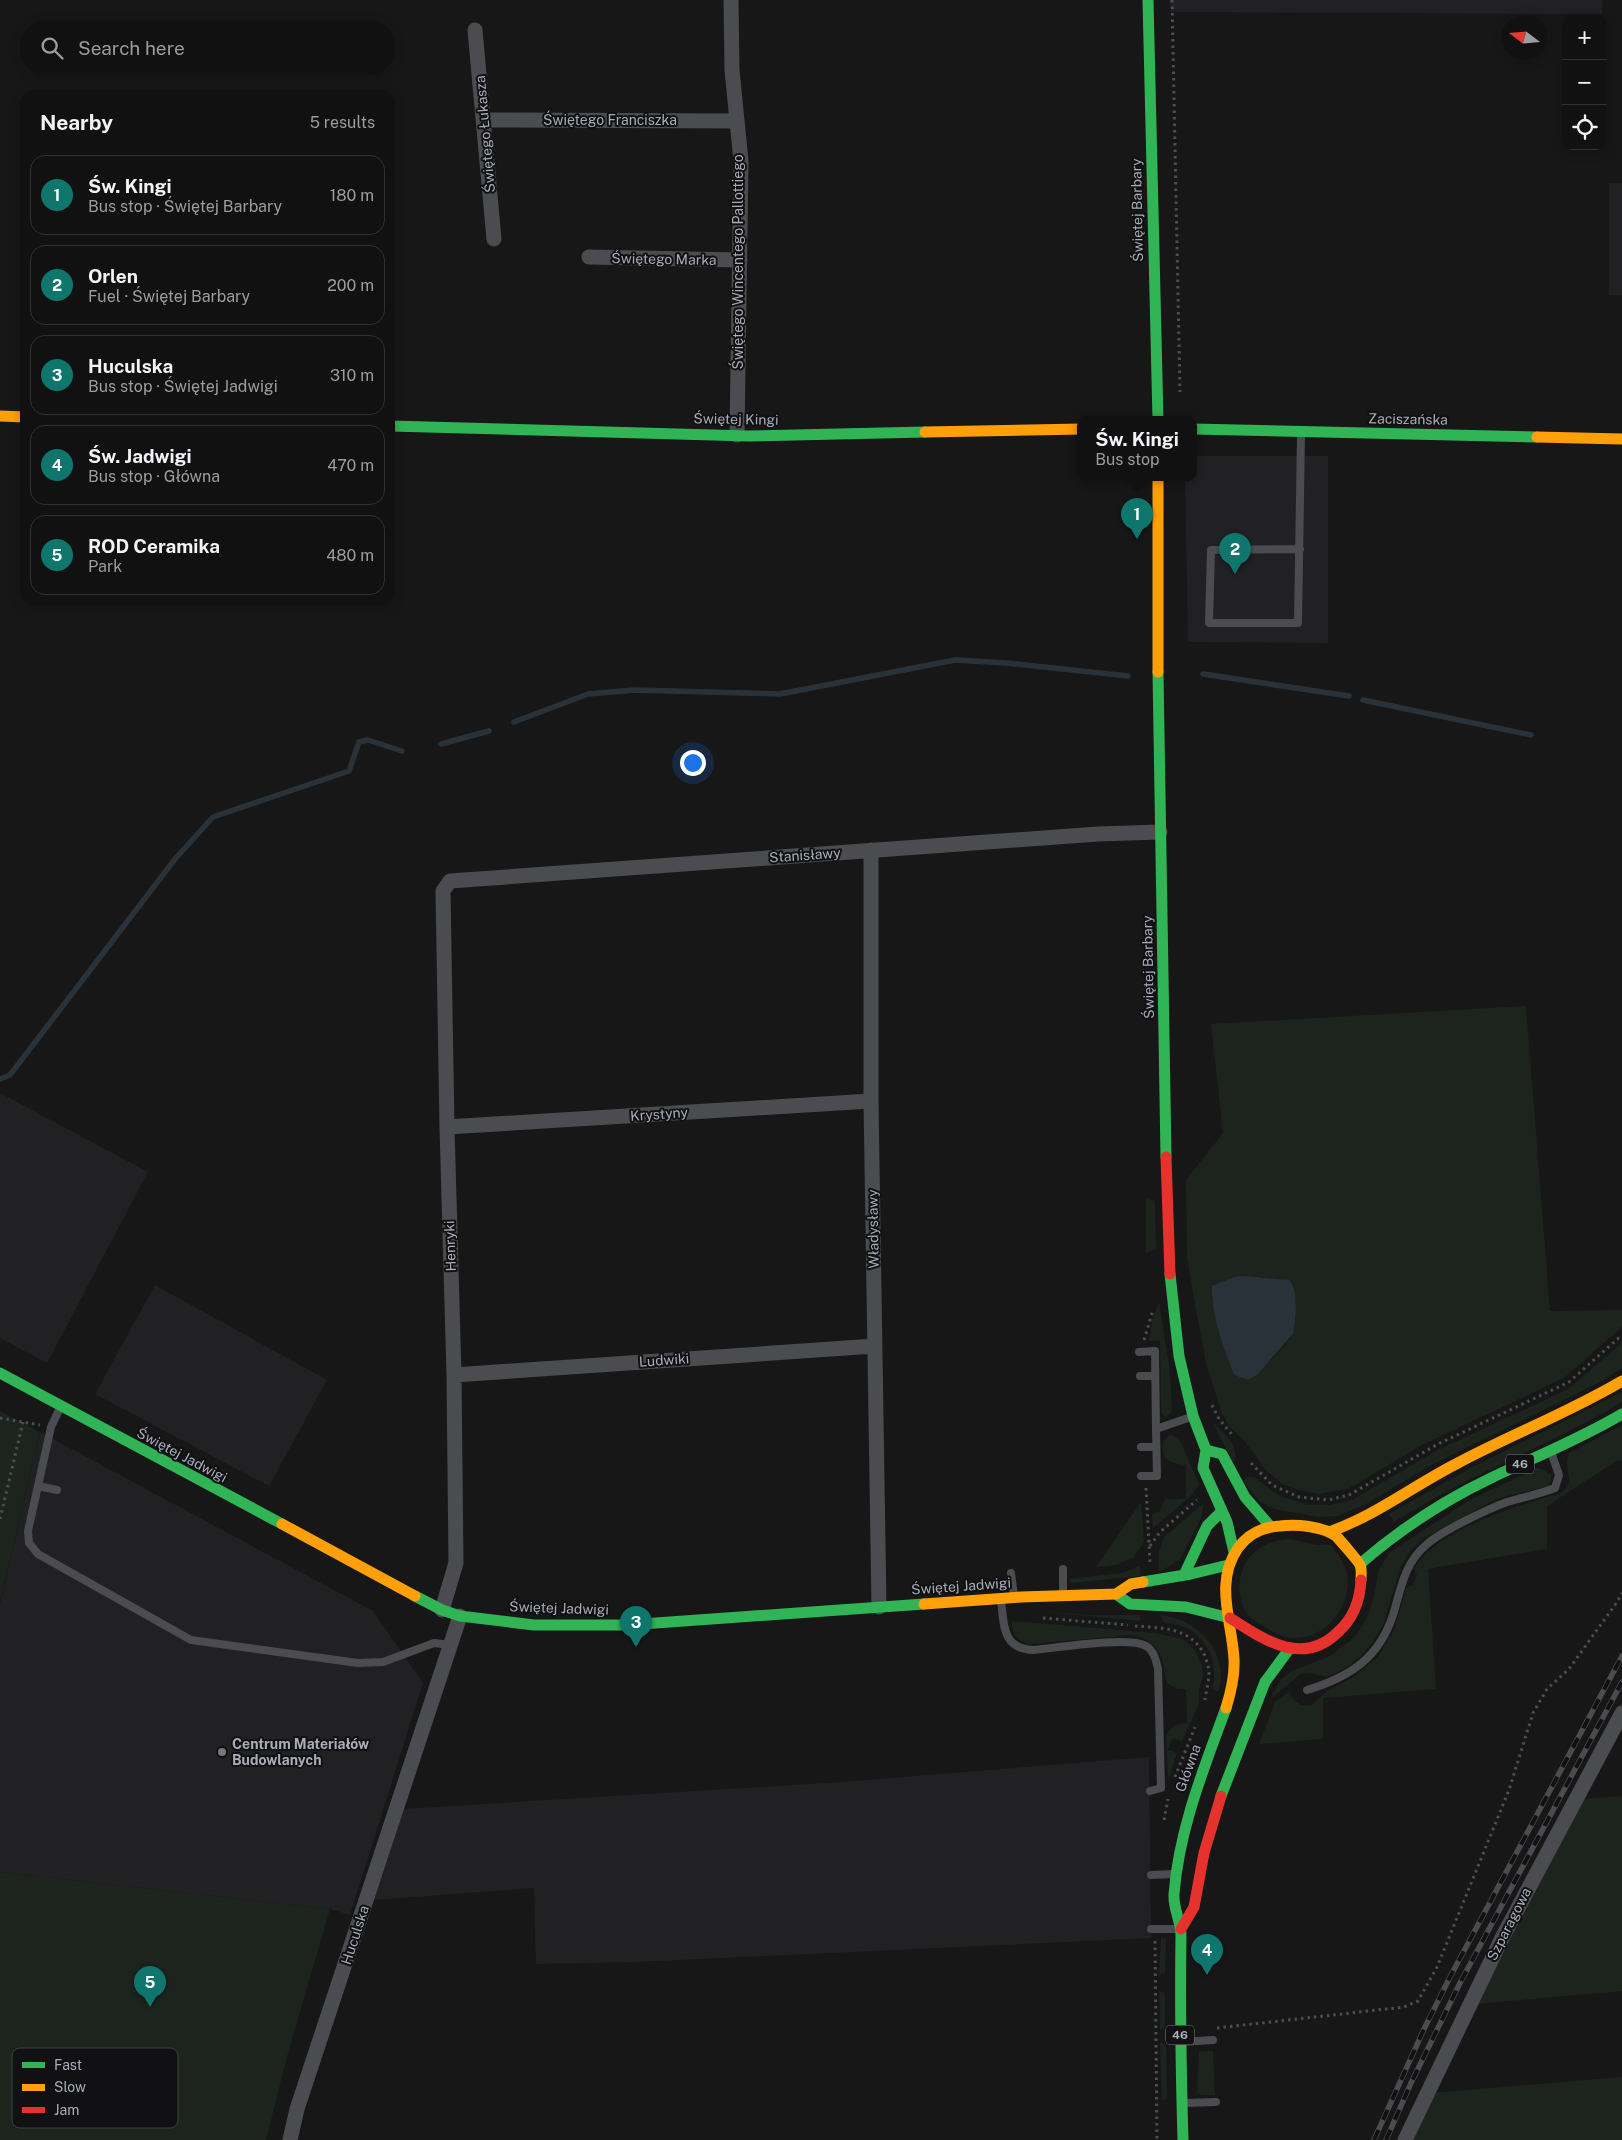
<!DOCTYPE html>
<meta charset="utf-8">
<style>
:root{--surface:#111;--page:#1e1f1f;--text:#f1f3f6;--muted:#9c9d9f;--line:#303131;--accent:#0f766e}
body{margin:0;font-family:"Public Sans",sans-serif;background:var(--page);color:var(--text)}
.controls{position:absolute;right:15px;top:15px;display:grid;overflow:hidden;border-radius:10px;box-shadow:0 2px 12px #0003}
.controls button{width:45px;height:45px;display:grid;place-items:center;padding:0;border:0;border-bottom:1px solid var(--line);background:var(--surface);color:var(--text);font:25px sans-serif}
.compass{position:absolute;left:1502px;top:15px;width:45px;height:45px;border-radius:50%;background:var(--surface);box-shadow:0 2px 12px #0003;rotate:286deg}
.you{position:absolute;left:692px;top:762px;width:18px;height:18px;margin:-12px;border:4px solid #fff;border-radius:50%;background:#1a73e8;box-shadow:0 0 0 8px #1a73e833}
.badge{display:grid;place-items:center;width:32px;height:32px;border-radius:50%;background:var(--accent);color:#fff;font-size:16px;font-weight:700}
.pin{position:absolute;translate:-50% -41px;filter:drop-shadow(0 1px 2px #0008)}
.pin::after{content:'';position:absolute;top:26px;width:18px;height:15px;background:inherit;clip-path:polygon(0 0,100% 0,50% 100%)}
.popup{position:absolute;left:1077px;top:416px;width:120px;height:65px;box-sizing:border-box;display:grid;place-content:center;border-radius:10px;background:var(--surface);filter:drop-shadow(0 1px 4px #0005);font-size:16px;white-space:nowrap;color:var(--muted)}
.popup b{font-size:19px;color:var(--text)}
.popup::after{content:'';position:absolute;left:50%;top:100%;margin-left:-10px;border:10px solid transparent;border-top-color:var(--surface)}
.list{margin:0;padding:0;list-style:none}
h2{display:flex;justify-content:space-between;align-items:center;height:65px;margin:0;padding:0 20px;font-size:21px}
h2 small{font-size:16px;font-weight:400;color:var(--muted)}
.list li{display:grid;grid-template-columns:32px 1fr auto;gap:15px;align-items:center;box-sizing:border-box;height:80px;margin:0 10px 10px;padding:0 10px;border:1px solid var(--line);border-radius:15px}
.list b{display:block;font-size:19px;white-space:nowrap}
.list p{margin:0;font-size:16px;white-space:nowrap;color:var(--muted)}
.list em{font-size:16px;font-style:normal;color:var(--muted)}
.icon{flex:none;width:28px;height:28px;fill:none;stroke:currentColor;stroke-width:2;stroke-linecap:round;stroke-linejoin:round}
.map{position:relative;flex:none;width:1622px;height:2140px;overflow:hidden}
.search{position:absolute;background:var(--surface);box-shadow:0 2px 12px #0003;left:20px;top:20px;width:375px;height:55px;display:flex;align-items:center;gap:12px;box-sizing:border-box;padding:0 18px;border-radius:28px;color:var(--muted);font-size:19px}
.panel{position:absolute;background:var(--surface);box-shadow:0 2px 12px #0003;left:20px;top:90px;width:375px;height:515px;border-radius:15px}
.map>svg:first-child{display:block}
</style>
<div class="map">
<svg width="1622" height="2140" viewBox="0 0 1622 2140">
<rect width="100%" height="100%" fill="#171717"/>
<!-- built -->
<path fill="#212123" d="M1170,0H1602V14L1171,12Z
M1609,183H1622V295H1609Z
M1193,456H1328V643L1188,642L1185,478H1193Z
M0,1093L148,1172L47,1363L0,1338Z
M155,1285L327,1380L269,1486L95,1394Z
M40,1432L373,1611L423,1683L350,1915L330,1909L0,1872V1604Z
M1149,1757L1151,1938L636,1962L536,1964L534,1888L374,1900L404,1809L842,1782Z"/>
<!-- green -->
<path fill="#1d241e" fill-rule="evenodd" d="M1526,1006L1550,1311L1622,1310V1327L1564,1378L1422,1445L1348,1489L1319,1494L1298,1490L1281,1483L1266,1470L1243,1439L1231,1429L1222,1414L1207,1367L1196,1310L1187,1256L1186,1180L1223,1133L1211,1024ZM1244,1276L1284,1279L1292,1283C1297,1296 1297,1319 1293,1333C1289,1344 1258,1374 1248,1380L1234,1375L1222,1340L1211,1297Z
M1146,1198L1155,1201L1156,1249L1146,1253Z
M1159,1302L1169,1365L1172,1407L1171,1413L1165,1417L1161,1412L1160,1341H1149L1152,1321Z
M1622,1343V1368L1602,1381L1431,1465L1366,1504L1338,1516L1319,1517L1274,1509L1259,1501L1243,1481L1248,1477H1254L1280,1496L1307,1505H1330L1352,1500L1438,1450L1568,1389Z
M1622,1392V1402C1548,1446 1466,1476 1394,1522L1389,1514L1469,1469Z
M0,1411L40,1432L0,1602Z
M1212,1422C1224,1432 1240,1446 1234,1463Z
M1622,1425V1461H1616L1547,1506V1549L1428,1569L1436,1689L1323,1698V1739L1259,1744L1275,1702L1290,1691C1293,1703 1301,1707 1312,1705L1327,1691L1352,1678L1378,1657L1395,1628L1406,1588L1413,1585L1417,1575L1414,1569C1437,1529 1517,1506 1560,1493C1578,1481 1562,1471 1569,1453Z
M1170,1435L1176,1437L1181,1442L1199,1485L1189,1498L1153,1528L1152,1515L1160,1511L1165,1499H1186V1465C1170,1463 1160,1460 1163,1441Z
M1537,1468L1542,1469L1551,1475V1481L1548,1486L1496,1499L1424,1538L1410,1551L1401,1566L1383,1625L1374,1641L1361,1656L1347,1667L1327,1677L1309,1673L1301,1674L1270,1699L1280,1681L1292,1671L1330,1656L1354,1638L1366,1620L1373,1600L1379,1569L1390,1552L1468,1501Z
M1141,1502L1144,1542L1133,1558L1116,1565L1067,1570L1096,1567Z
M1203,1504L1202,1517L1180,1560L1159,1572V1551L1164,1537Z
M1289,1539L1317,1545H1331C1336,1552 1342,1560 1345,1567C1357,1599 1329,1638 1296,1638C1284,1638 1277,1634 1267,1628C1262,1625 1256,1622 1251,1618C1238,1606 1237,1583 1243,1568C1251,1549 1270,1540 1289,1539Z
M1140,1566V1576L1071,1583L1068,1579L1123,1573Z
M1020,1609L1088,1615H1140V1621Z
M1160,1615C1197,1618 1231,1653 1218,1692L1212,1689C1218,1667 1211,1643 1190,1630C1182,1625 1172,1625 1164,1622Z
M1012,1621L1155,1633L1183,1639L1194,1649L1202,1665L1203,1676L1199,1689V1704L1182,1741L1172,1738L1168,1750L1177,1753L1168,1781L1166,1735L1174,1725L1187,1723L1186,1689H1177L1168,1684C1164,1677 1165,1671 1163,1664C1160,1647 1148,1638 1132,1635L1029,1644C1018,1640 1011,1633 1012,1621Z
M1622,1796V1991L1475,2004L1582,1799Z
M0,1872L330,1909L288,2053L266,2140H0Z
M1161,1938L1166,1939L1165,1973L1159,1975Z
M1159,1991L1165,1993V2027L1160,2030Z
M1160,2042L1166,2045L1167,2098L1162,2101Z
M1199,2051H1213L1215,2095H1202L1197,2093Z
M1622,2077V2140H1411L1432,2093Z"/>
<!-- water -->
<path fill="#2a3239" d="M1244,1276L1289,1280C1299,1288 1296,1322 1293,1334L1258,1374L1248,1380L1234,1375C1224,1348 1211,1316 1212,1286L1234,1277Z"/>
<g fill="none" stroke-linecap="round" stroke-linejoin="round">
<!-- stream -->
<path stroke="#2a3239" stroke-width="5.5" d="M1203,674L1349,696
M1363,700L1531,735
M514,722L588,694L634,690L780,694L955,660L1007,663L1128,676
M441,744L489,731
M0,1079L10,1075L175,859L213,817L349,771L359,742L368,740L402,751"/>
<!-- path -->
<path stroke="#4d4e52" stroke-width="3" stroke-dasharray="2.5 4" stroke-linecap="butt" d="M1172,0L1180,392
M1144,1340L1153,1310
M1212,1405L1219,1419L1234,1437
M0,1418L40,1425
M1251,1463L1272,1485L1299,1497L1328,1500L1349,1495L1438,1444L1569,1382L1622,1335
M1146,1488L1150,1562
M0,1519L23,1422
M1150,1546L1160,1532L1197,1500
M1043,1618L1128,1625
M1135,1626C1161,1628 1190,1627 1204,1654C1206,1660 1209,1666 1209,1673C1209,1682 1206,1691 1205,1700
M1175,1777L1195,1727
M1164,1820L1168,1799
M1155,1941L1157,2140
M1217,2028L1404,2007L1418,2001L1437,1967L1509,1790L1533,1713L1547,1689L1569,1669L1617,1602L1622,1593"/>
<!-- lane -->
<path stroke="#4b4c50" stroke-width="8" d="M1300,549L1211,550L1209,623H1298L1301,434
M1139,1352L1155,1351L1156,1429L1191,1417
M1140,1376H1155
M60,1408L51,1427L28,1531L29,1543L38,1554L191,1640L358,1663L383,1662L434,1643L451,1645
M1141,1447H1156
M1141,1476H1157L1156,1429
M38,1486L57,1490
M1063,1569V1595
M1011,1573L1014,1596
M1001,1600C1004,1625 1002,1649 1034,1650C1056,1648 1129,1636 1146,1646C1154,1651 1156,1660 1158,1669L1161,1788L1150,1791
M1307,1690C1350,1677 1380,1658 1394,1612C1401,1587 1405,1563 1426,1545C1441,1531 1488,1509 1507,1502C1523,1497 1540,1494 1555,1488L1559,1475L1551,1452
M1151,1875L1174,1874
M1151,1929H1179
M1182,2042L1213,2040
M1186,2103L1216,2102"/>
<!-- street -->
<path stroke="#4b4c50" stroke-width="15" d="M731,0L732,70L741,161L737,435
M475,30L494,239
M483,120L736,121
M589,257L740,260
M871,850V1101L879,1607
M447,1127L871,1101
M454,1375L875,1346
M442,1610L456,1563L454,1375L447,1127L443,891L450,881L1098,834L1160,832
M290,2140L297,2109L460,1616
M1405,2140L1502,1938L1622,1713"/>
<!-- fast -->
<path stroke="#30b455" stroke-width="11" d="M1148,0L1158,420
M390,426L749,436L925,432
M1193,429L1537,437
M1158,672L1166,1157
M1170,1274L1179,1356L1193,1416L1206,1450L1203,1468L1227,1522L1234,1552
M0,1373L282,1524
M1206,1450L1222,1454L1245,1497L1270,1526
M1360,1564C1398,1531 1445,1500 1491,1478C1535,1457 1580,1439 1622,1414
M1184,1575L1207,1526L1222,1511
M1143,1582L1191,1574L1228,1565
M1116,1594L1130,1604L1186,1607L1230,1618
M415,1596L442,1610L460,1616L534,1625H628L924,1604
M1221,1796L1265,1682L1290,1648
M1183,2140C1181,2072 1180,2003 1181,1935C1181,1921 1173,1909 1174,1894C1179,1829 1204,1768 1226,1708"/>
<!-- slow -->
<path stroke="#ff9f0a" stroke-width="11" d="M0,416L25,417
M925,432L1081,429
M1537,437L1622,439
M1158,478V672
M282,1524L415,1596
M1329,1532C1375,1516 1413,1486 1456,1464C1510,1435 1568,1413 1622,1381
M924,1604L1021,1597L1116,1594L1131,1584L1143,1582
M1226,1708C1231,1692 1235,1676 1234,1659C1232,1621 1214,1583 1238,1548C1248,1534 1263,1527 1280,1526C1296,1524 1322,1526 1336,1536C1339,1539 1359,1562 1360,1565C1362,1569 1361,1576 1361,1580"/>
<!-- jam -->
<path stroke="#e5322d" stroke-width="11" d="M1166,1157L1170,1274
M1230,1618C1264,1640 1303,1667 1338,1632C1354,1618 1360,1601 1361,1580
M1181,1929L1194,1907L1204,1853L1221,1796"/>
<defs>
<path id="rail" d="M1374,2140L1424,2029L1450,1977L1622,1656
M1386,2140L1411,2083L1460,1983L1622,1682"/>
</defs>
<!-- rail casing -->
<use href="#rail" stroke="#4b4c4f" stroke-width="5.5"/>
<!-- rail -->
<use href="#rail" stroke="#111113" stroke-width="4" stroke-dasharray="11" stroke-linecap="butt"/>
</g>
<!-- markers -->
<circle fill="#757880" stroke="#111113" stroke-width="2" cx="222" cy="1752" r="5"/>
<g text-anchor="middle" stroke-width="4" stroke-linejoin="round" paint-order="stroke">
<!-- shield labels -->
<g fill="#111113" stroke="#7b7e86" stroke-width="1">
<rect x="1506" y="1454.5" width="28" height="19" rx="4"/>
<rect x="1166" y="2025.5" width="28" height="19" rx="4"/>
</g>
<g font-size="12" font-weight="bold" fill="#a8adb8">
<text x="1520" y="1468">46</text>
<text x="1180" y="2039">46</text>
</g>
<!-- street labels -->
<g font-size="14" fill="#a8adb8" stroke="#111113">
<text x="610" y="125">Świętego Franciszka</text>
<text transform="translate(485 134) rotate(-95)" y="5">Świętego Łukasza</text>
<text transform="translate(1137 210) rotate(-91)" y="5">Świętej Barbary</text>
<text transform="translate(664 259) rotate(1)" y="5">Świętego Marka</text>
<text transform="translate(738 262) rotate(-90)" y="5">Świętego Wincentego Pallottiego</text>
<text transform="translate(736 419) rotate(1)" y="5">Świętej Kingi</text>
<text transform="translate(1408 419) rotate(1)" y="5">Zaciszańska</text>
<text transform="translate(805 855) rotate(-4)" y="5">Stanisławy</text>
<text transform="translate(1148 967) rotate(-91)" y="5">Świętej Barbary</text>
<text transform="translate(659 1114) rotate(-4)" y="5">Krystyny</text>
<text transform="translate(873 1229) rotate(-91)" y="5">Władysławy</text>
<text transform="translate(450 1246) rotate(-92)" y="5">Henryki</text>
<text transform="translate(664 1360) rotate(-4)" y="5">Ludwiki</text>
<text transform="translate(182 1455) rotate(28)" y="5">Świętej Jadwigi</text>
<text transform="translate(961 1586) rotate(-4)" y="5">Świętej Jadwigi</text>
<text transform="translate(559 1608) rotate(2)" y="5">Świętej Jadwigi</text>
<text transform="translate(1188 1768) rotate(-70)" y="5">Główna</text>
<text transform="translate(1509 1924) rotate(-63)" y="5">Szparagowa</text>
<text transform="translate(355 1935) rotate(-72)" y="5">Huculska</text>
</g>
<!-- poi labels -->
<g font-size="14" font-weight="bold" fill="#a8adb8" stroke="#111113" text-anchor="start">
<text x="232" y="1749">Centrum Materiałów<tspan x="232" dy="16">Budowlanych</tspan></text>
</g>
</g>
<!-- legend -->
<rect x="12" y="2048" width="166" height="80" rx="8" fill="#111113" stroke="#3e4045" stroke-width="1"/>
<rect x="22" y="2062" width="23" height="6" fill="#30b455"/>
<rect x="22" y="2084" width="23" height="7" fill="#ff9f0a"/>
<rect x="22" y="2107" width="23" height="6" fill="#e5322d"/>
<g font-size="14" fill="#a8adb8">
<text x="54" y="2070">Fast</text>
<text x="54" y="2092">Slow</text>
<text x="54" y="2115">Jam</text>
</g>
</svg>
<div class="controls">
<button>+</button>
<button>−</button>
<button><svg class="icon" aria-label="locate" viewBox="0 0 24 24"><circle cx="12" cy="12" r="6"/><path d="M12 2v4M12 18v4M2 12h4M18 12h4"/></svg></button>
</div>
<svg class="compass" viewBox="-18 -18 36 36"><path d="M0-13l5 13h-10z" fill="#e53935"/><path d="M0 13l5-13h-10z" fill="#9c9d9f"/></svg>
<div class="you"></div>
<div class="pin badge" style="left:1137px;top:539px">1</div>
<div class="popup"><b>Św. Kingi</b>Bus stop</div>
<div class="pin badge" style="left:1235px;top:574px">2</div>
<div class="pin badge" style="left:636px;top:1647px">3</div>
<div class="pin badge" style="left:1207px;top:1975px">4</div>
<div class="pin badge" style="left:150px;top:2007px">5</div>
<div class="search"><svg class="icon" aria-label="search" viewBox="0 0 24 24"><circle cx="10" cy="10" r="6"/><path d="M15 15l6 6"/></svg>Search here</div>
<section class="panel">
<h2>Nearby<small>5 results</small></h2>
<ul class="list">
<li><span class="badge">1</span><div><b>Św. Kingi</b><p>Bus stop · Świętej Barbary</p></div><em>180 m</em></li>
<li><span class="badge">2</span><div><b>Orlen</b><p>Fuel · Świętej Barbary</p></div><em>200 m</em></li>
<li><span class="badge">3</span><div><b>Huculska</b><p>Bus stop · Świętej Jadwigi</p></div><em>310 m</em></li>
<li><span class="badge">4</span><div><b>Św. Jadwigi</b><p>Bus stop · Główna</p></div><em>470 m</em></li>
<li><span class="badge">5</span><div><b>ROD Ceramika</b><p>Park</p></div><em>480 m</em></li>
</ul>
</section>
</div>
